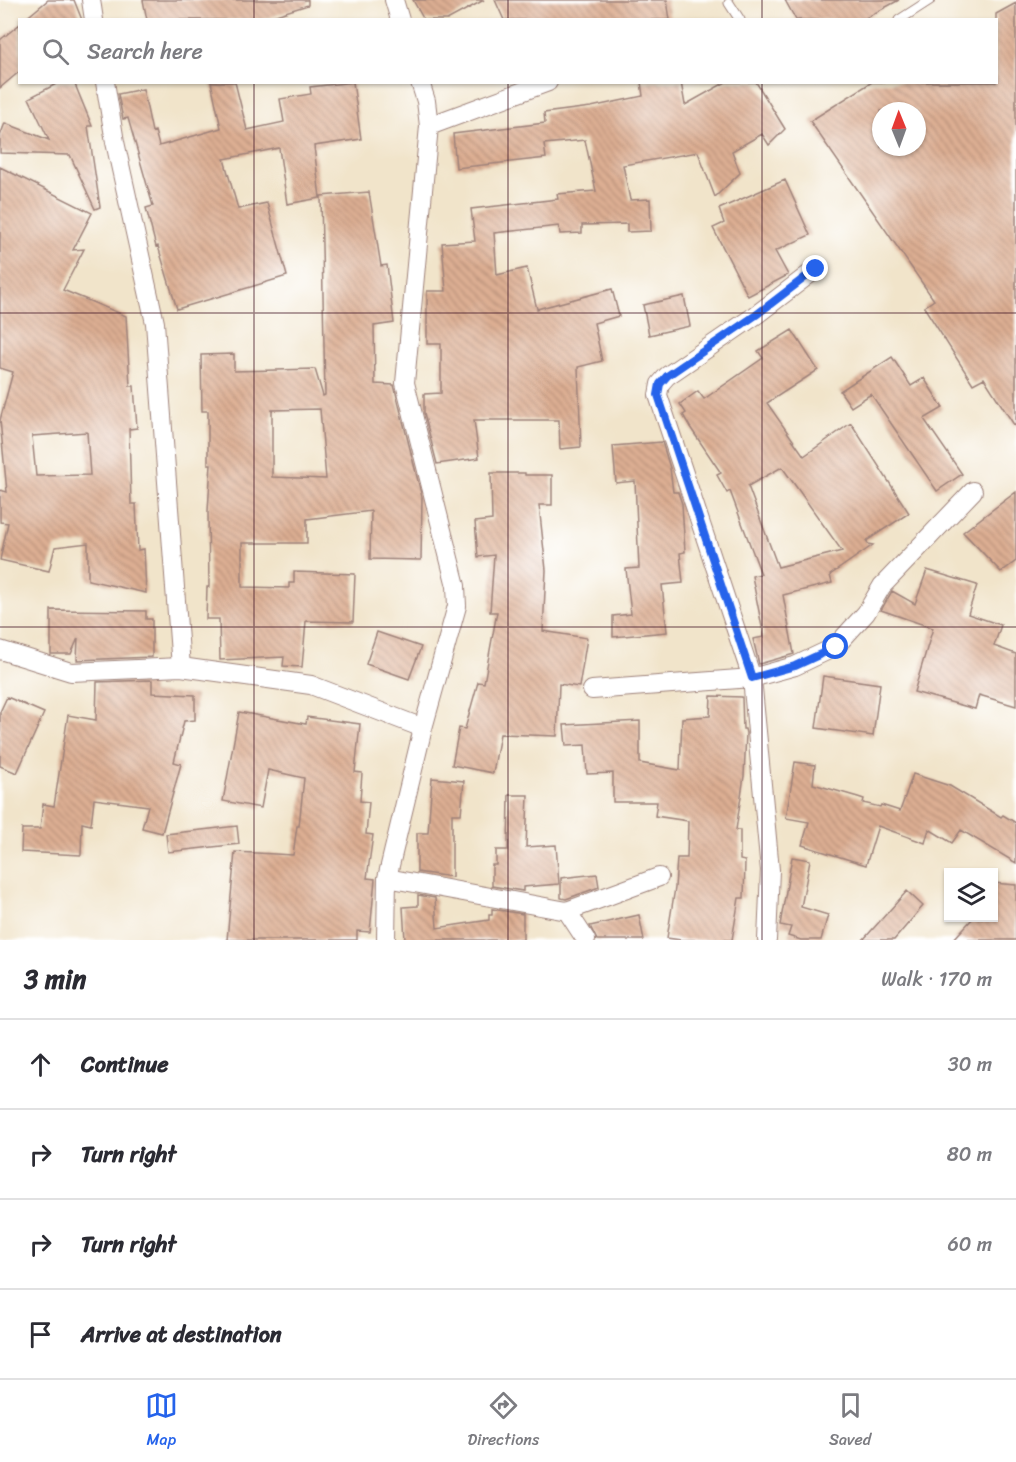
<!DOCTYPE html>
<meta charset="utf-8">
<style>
:root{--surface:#fff;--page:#f7f7f7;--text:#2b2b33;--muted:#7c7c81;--line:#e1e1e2;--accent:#2563eb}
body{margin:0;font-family:Sriracha,sans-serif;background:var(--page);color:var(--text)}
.controls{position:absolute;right:18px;bottom:18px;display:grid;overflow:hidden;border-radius:0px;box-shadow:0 2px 4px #0004}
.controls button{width:54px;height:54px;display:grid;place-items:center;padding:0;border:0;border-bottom:2px solid var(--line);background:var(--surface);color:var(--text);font:30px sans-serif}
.compass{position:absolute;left:872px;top:102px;width:54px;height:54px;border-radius:50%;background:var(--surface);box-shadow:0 2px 4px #0004;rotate:359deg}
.stop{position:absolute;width:18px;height:18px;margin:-14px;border:4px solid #2563eb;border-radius:50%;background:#fff}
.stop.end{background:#2563eb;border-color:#fff;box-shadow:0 2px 6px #0008}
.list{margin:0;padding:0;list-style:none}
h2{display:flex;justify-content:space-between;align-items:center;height:78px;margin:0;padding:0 24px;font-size:26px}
h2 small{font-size:20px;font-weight:400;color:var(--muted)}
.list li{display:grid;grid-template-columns:39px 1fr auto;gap:18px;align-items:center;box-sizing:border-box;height:90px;padding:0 24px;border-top:2px solid var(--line)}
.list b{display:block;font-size:22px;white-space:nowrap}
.list em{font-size:20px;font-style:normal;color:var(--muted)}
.icon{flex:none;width:33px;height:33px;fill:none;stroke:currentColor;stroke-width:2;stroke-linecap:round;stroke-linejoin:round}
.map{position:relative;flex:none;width:1016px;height:940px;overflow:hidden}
.search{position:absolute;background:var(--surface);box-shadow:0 2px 4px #0004;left:18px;right:18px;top:18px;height:66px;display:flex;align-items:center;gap:15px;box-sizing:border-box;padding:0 21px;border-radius:0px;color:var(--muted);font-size:22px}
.sheet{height:438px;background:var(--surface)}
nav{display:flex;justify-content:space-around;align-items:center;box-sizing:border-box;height:84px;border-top:2px solid var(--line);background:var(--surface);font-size:16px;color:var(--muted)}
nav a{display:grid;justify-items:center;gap:3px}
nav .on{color:var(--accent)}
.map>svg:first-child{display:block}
</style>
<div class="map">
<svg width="1016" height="940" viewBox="0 0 1016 940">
<defs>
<pattern id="building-back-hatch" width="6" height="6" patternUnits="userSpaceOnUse" patternTransform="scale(1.5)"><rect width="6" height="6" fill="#ddaf93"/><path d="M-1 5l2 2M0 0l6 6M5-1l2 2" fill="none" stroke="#b58e78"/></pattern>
</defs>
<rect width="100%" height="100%" fill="#fff"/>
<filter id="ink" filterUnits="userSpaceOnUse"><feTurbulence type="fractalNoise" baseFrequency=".0167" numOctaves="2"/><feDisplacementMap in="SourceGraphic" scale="12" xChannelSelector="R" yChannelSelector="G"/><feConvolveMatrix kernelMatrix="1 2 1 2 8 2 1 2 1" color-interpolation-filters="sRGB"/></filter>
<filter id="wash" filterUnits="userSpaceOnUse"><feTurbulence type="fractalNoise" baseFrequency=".008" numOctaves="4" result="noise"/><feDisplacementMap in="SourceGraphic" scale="24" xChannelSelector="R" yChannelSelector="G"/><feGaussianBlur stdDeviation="1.35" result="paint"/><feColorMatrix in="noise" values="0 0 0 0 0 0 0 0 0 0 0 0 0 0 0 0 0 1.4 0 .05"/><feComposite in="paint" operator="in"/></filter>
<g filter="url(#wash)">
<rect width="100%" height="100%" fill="#f1e4ca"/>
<g id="blocks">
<!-- building -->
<path fill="url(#building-back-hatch)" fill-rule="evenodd" d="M48,0H74L82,20H24Z
M143,0H308V5L260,20H147Z
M413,0H484L447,20H424Z
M495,0H667L670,20H504Z
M785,0H899L862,20H796Z
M1016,3V428L984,378L973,384L924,307L934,300L810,121L872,82H996V14ZM881,111H917V147H881Z
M20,24V71L0,88V40Z
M60,82H74L92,126H88L100,207L95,209L70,155L0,153V136L5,123L49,140L29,98Z
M211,82H235L247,130L284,122L280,99L311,94L310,87L353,82L361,139L314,146L320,198L287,204L279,148L224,159L238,209L267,203L287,276L177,309L158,246L156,247L146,208L153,206L128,118L123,119L118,94L143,89L152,132L155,131L159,146L221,128Z
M641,82H681L685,105L726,82H756L785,129L769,145L762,134L732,151L740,173L715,197L698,152L623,165L630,200L650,199L651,231L627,232V224L582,225V233L560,234L559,226L494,233L497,275L527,268L537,309L612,289L619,316L594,323L602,361L578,367L581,447L560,449L559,420H474L479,458L437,464L424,413V394L441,393V344H427V291H446L442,243L475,241L471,209L558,199L557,194L596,191L585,140L544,144L546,158L456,168L453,134L545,123L544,113L591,107L643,96Z
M0,167L92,213L73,250L84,249L63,290L126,316L130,386H134L137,428L129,429L131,504H136L138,550L144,549L146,593L88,580V543L55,547L49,571L0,560L8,523L0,522V490L7,492L0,420L13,372L0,368ZM87,432L90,475L36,476L32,436Z
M785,180L810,235L775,251L788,275L748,296L713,228L724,223L719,209Z
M369,192L381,266L387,265L394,323L374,326L375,384L394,385L422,497L421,560L370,559L371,511L307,519V543H242V587L289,588V583H294V572L355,574L353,622L306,621L302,667L283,666L284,657L220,660L219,619H206L207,587H209L208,511L211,464H208V411H202L201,355L234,354V371L315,369L323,396L325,395L321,196ZM320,409L326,479L272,477V410Z
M684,296L690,326L649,335L643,305Z
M792,330L818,370L767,403L804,456L851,423L909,513L866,541L868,544L873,545L830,575L832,583L783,595L794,654L759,664L753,639L764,637L752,576L761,574L730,491L727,493L717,475L721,473L690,427L683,415L686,413L680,404L698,391L704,399L763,358L758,351ZM782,467L842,551L778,567L748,486Z
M892,357L911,386L924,378L943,408L924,419L962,474L937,491L871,394L851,407L840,391Z
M662,442L670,468L673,492H678L682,504L685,552L680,553L683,583L662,585L667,632L613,637V616L631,614L626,569L639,568L635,481L616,483L613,446Z
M491,473H525V475H552V505H539L546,570L543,631L587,638L579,687L559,684L557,736L500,734L493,773L452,765L459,728L465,729L478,682L484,683L497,612H490L494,555L478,557L475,522L492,520Z
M1016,492V561L1001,572L963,532Z
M927,570L977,585L968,614L1001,625L994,646L1016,654V706L979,695L975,709L914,692L933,628L881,610L892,591L915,604Z
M51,610L146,611V619H152V657L77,660L78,638L71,654H51Z
M377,632L421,647L409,679L366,664Z
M823,676L880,684L873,736L816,728Z
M152,680V693L195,695V720L184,721L174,762L181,764L162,833L142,828L148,806L94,799L91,825L82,823L81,855L21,852L22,829H40L43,804L54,806L68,715L96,720L97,682Z
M711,696L742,697L743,729H745L746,733L744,776L736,830H740V860L745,861L744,898H739L732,940H681L667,938L675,888L677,858H687L688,821L655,816L657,802H613V773L587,774L585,745L566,746L564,725L640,721V763L680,770L682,718L710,716Z
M7,697L44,713L17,773L0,766V712Z
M239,712L306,724L307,717L360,724L355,772L362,773L360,801L369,802L366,834L373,835L367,878L375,879L370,932L357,931V940H227L235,852L293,855L297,826H299L304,778L268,770L261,808L223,801Z
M795,762L815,765L813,784L858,797L864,799L863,803L880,807L881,805L900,811L913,774L950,786L1001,817L1003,815L1016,823V863L961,830L952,843L929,829L925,843L878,826L866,865L802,845L809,822L786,818Z
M432,778L464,781L461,814H452V877L417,872V833H428Z
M509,795H528L526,847L556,845L559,884L523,887V891L492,886V865H496V850H508Z
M237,826L239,844L168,852L166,834Z
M792,857L810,860L801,907L828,915L821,940H801L788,936L791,927L780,925Z
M597,874L599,887L566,899L561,898V878Z
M993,883L1016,885V940H953L973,918H993Z
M907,891L923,906L894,940H863Z
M418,895L435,898L437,928L489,920V915H492V909L523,914V940H405L403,907L418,906Z
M639,915L644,940H597L590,926Z"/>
</g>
</g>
<g filter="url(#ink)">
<use href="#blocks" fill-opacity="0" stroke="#9e827a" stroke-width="1.5"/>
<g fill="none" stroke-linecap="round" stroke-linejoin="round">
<defs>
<path id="lane" d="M729,3L740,20
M899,20L930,0"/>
<path id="street" d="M91,0L94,20
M394,0L400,20
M105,82L115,142L155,323L181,667
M429,126L548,82
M0,650L71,672L181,667L311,685L423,728
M592,690L752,678L795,666L835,647L866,613L882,586L973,491
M387,878L567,911L659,877
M567,911L586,940
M386,940L387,878L423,728L457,606L456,586L405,383L429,126L426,101L420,82
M767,940L770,870L752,678L658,395L660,384L667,376L756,315L816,269"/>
</defs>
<!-- lane casing -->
<use href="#lane" stroke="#9e827a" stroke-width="11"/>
<!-- street casing -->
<use href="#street" stroke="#9e827a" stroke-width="20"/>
<!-- lane -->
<use href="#lane" stroke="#fff" stroke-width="9"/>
<!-- street -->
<use href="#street" stroke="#fff" stroke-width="18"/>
</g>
</g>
<g fill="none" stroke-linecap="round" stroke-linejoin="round" filter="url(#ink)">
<!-- route -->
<path stroke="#2563eb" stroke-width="8" d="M816,269L756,315L667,376L660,384L658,395L752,678L795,666L836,647"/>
</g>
<!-- grid -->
<path fill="none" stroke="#4a1f2b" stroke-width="1.5" stroke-opacity="0.55" d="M254,0V20M508,0V20M762,0V20M254,82V940M508,82V940M762,82V940M0,313H1016M0,627H1016"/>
</svg>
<div class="controls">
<button><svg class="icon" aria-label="layers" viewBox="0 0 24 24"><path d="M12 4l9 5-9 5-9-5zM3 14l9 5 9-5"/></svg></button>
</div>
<svg class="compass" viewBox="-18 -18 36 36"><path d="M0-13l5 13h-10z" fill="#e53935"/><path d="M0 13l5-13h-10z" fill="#7c7c81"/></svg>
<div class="stop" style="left:836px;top:647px"></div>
<div class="stop end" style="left:816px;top:269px"></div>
<div class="search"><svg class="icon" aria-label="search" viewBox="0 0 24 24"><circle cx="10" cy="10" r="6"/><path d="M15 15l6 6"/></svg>Search here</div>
</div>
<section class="sheet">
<h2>3 min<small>Walk · 170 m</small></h2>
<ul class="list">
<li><svg class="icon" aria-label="ahead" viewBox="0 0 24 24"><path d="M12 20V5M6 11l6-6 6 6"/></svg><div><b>Continue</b></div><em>30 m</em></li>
<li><svg class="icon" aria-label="right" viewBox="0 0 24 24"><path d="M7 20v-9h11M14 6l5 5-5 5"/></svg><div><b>Turn right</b></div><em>80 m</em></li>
<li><svg class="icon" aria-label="right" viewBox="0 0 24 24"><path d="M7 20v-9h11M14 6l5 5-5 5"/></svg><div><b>Turn right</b></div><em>60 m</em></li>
<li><svg class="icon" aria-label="arrive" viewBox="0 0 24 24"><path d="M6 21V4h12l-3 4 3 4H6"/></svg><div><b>Arrive at destination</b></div></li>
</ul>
</section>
<nav>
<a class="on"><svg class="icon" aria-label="map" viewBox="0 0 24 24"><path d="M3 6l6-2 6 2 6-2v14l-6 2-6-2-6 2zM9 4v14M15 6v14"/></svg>Map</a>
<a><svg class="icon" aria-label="directions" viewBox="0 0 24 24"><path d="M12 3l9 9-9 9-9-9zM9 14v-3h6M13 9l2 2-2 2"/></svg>Directions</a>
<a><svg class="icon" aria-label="saved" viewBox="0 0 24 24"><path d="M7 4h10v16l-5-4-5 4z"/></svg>Saved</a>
</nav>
